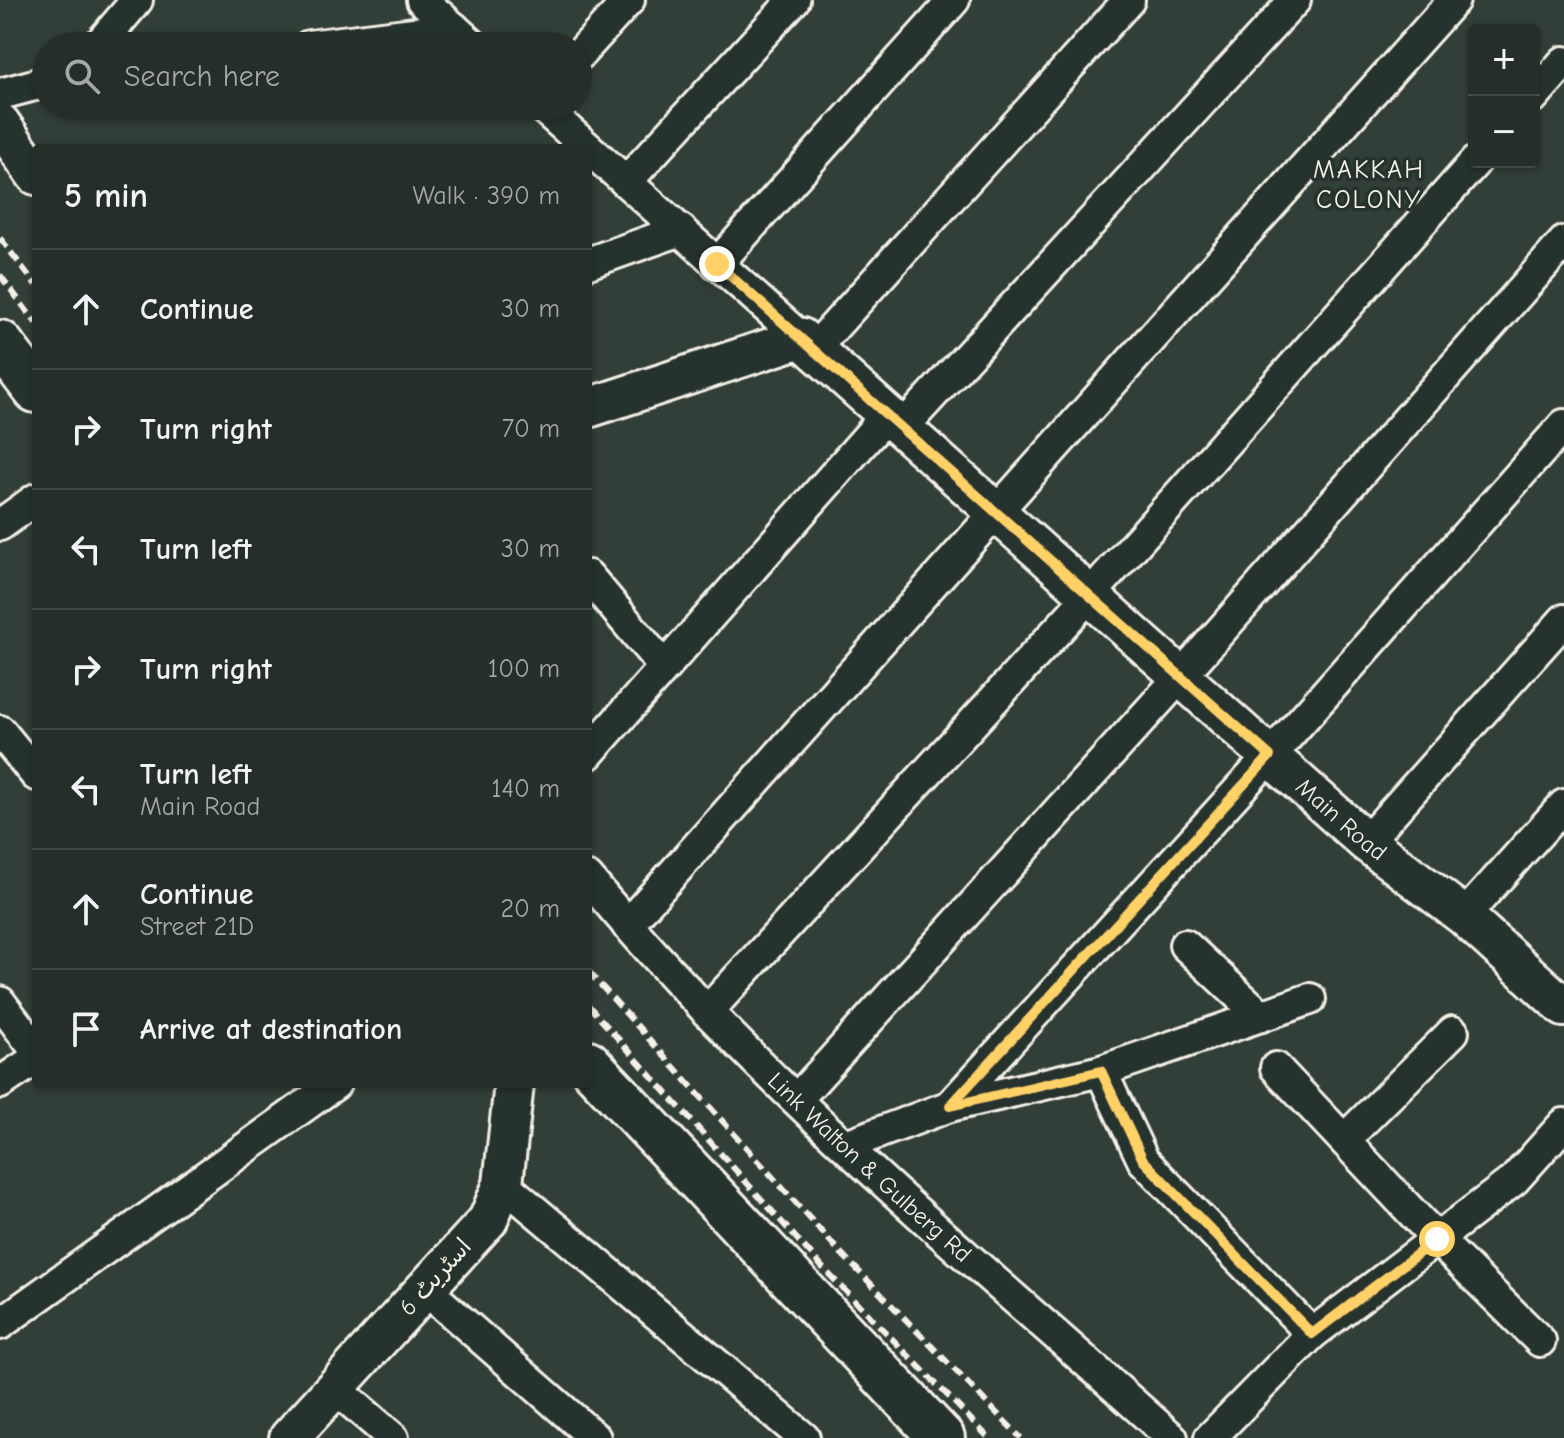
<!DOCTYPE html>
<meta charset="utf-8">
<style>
:root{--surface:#262e2a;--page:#2e3632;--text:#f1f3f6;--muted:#a4a8a8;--line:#424a47}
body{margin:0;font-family:"Comic Neue","Playpen Sans Arabic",sans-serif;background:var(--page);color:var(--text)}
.controls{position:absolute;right:24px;top:24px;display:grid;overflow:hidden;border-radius:8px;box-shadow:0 2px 6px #0004}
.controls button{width:72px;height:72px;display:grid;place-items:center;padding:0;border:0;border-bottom:2px solid var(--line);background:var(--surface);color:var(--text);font:40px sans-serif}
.stop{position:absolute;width:24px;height:24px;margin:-18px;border:6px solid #ffd166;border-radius:50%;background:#fff}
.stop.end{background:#ffd166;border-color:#fff;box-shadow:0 2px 8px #0008}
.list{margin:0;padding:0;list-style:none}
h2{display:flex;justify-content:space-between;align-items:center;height:104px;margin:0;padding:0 32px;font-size:34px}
h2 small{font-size:26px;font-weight:400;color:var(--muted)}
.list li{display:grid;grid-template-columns:52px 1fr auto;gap:24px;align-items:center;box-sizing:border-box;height:120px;padding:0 32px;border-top:2px solid var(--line)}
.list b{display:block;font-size:30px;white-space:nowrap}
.list p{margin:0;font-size:26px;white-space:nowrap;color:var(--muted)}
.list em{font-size:26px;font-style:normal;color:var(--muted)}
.icon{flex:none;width:44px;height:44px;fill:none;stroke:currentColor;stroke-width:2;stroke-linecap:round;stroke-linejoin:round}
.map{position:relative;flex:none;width:1564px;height:1438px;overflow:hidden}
.search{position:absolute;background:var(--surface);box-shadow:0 2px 6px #0004;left:32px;top:32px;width:560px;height:88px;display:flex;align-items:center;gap:20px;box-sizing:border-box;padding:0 28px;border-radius:44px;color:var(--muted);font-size:30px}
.panel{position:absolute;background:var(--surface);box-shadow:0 2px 6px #0004;left:32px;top:144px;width:560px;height:944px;border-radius:8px}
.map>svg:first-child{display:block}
</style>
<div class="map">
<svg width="1564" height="1438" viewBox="0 0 1564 1438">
<rect width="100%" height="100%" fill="#323e38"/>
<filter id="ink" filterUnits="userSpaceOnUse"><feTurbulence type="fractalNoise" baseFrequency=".0125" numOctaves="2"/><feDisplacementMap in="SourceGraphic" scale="16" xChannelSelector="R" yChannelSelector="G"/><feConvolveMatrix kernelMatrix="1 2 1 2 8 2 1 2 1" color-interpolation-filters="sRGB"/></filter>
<g filter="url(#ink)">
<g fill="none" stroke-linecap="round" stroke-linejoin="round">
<defs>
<g id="minor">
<path d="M422,0L474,46"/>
<path d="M98,46L137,0"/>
<path d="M309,46L454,28"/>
<path d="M578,56L629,0"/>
<path d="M0,94L46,82"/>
<path d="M1534,96L1564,62"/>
<path d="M541,106L801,338"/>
<path d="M626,182L794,0"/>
<path d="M588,263L681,230"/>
<path d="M717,264L954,0"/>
<path d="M814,349L1129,0"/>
<path d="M902,428L1295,0"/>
<path d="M0,525L36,499"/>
<path d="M588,576L664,667"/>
<path d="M0,731L36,775"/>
<path d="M588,754L887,415"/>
<path d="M1366,842L1564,620"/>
<path id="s1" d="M588,878C759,1086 972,1258 1172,1438"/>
<path d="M1464,916L1564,805"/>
<path d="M627,925L1454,0"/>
<path d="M1185,945L1261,1016"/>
<path d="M0,1002L36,1050"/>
<path d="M707,1012L1090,595L1475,162"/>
<path d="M1276,1068L1437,1239L1540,1341"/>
<path d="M1101,1071L1143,1160L1312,1334"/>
<path d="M0,1083L36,1059"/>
<path d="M797,1099L1180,677L1564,242"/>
<path d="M950,1106L1101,1071L1310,999"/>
<path d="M1344,1140L1453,1032"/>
<path d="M846,1145L950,1106L1270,756L1564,425"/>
<path d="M503,1184L804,1438"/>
<path d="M425,1289L595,1438"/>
<path d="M0,1324L335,1084"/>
<path d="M335,1388L393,1438"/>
<path d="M1210,1438L1312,1334L1514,1180L1564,1124"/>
</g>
<g id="tertiary">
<path d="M0,123L36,175"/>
<path id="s2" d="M588,408L801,338L1366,842L1464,916L1564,1007"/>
<path d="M289,1438L488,1220L503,1184L514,1084"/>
</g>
<path id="secondary" d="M0,343L36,390
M588,1063L942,1438"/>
</defs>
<!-- minor casing -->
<use href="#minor" stroke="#f4f1e8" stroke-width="36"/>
<!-- tertiary casing -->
<use href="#tertiary" stroke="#f4f1e8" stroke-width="44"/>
<!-- secondary casing -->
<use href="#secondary" stroke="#f4f1e8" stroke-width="50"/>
<!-- minor -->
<use href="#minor" stroke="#26332d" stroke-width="30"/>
<!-- tertiary -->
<use href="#tertiary" stroke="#26332d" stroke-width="38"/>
<!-- secondary -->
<use href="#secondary" stroke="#26332d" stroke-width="44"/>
<!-- rail -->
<path stroke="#f4f1e8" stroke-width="6" stroke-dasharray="12 6" stroke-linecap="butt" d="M0,238L36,285
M0,275L36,323
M588,971L839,1251L1021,1438
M588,1005L823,1268L989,1438"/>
</g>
</g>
<g fill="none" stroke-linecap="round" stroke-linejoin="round" filter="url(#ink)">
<!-- route -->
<path stroke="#ffd166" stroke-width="10" d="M717,264L1270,756L950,1106L1101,1071L1143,1160L1312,1334L1437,1239"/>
</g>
<g text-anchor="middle" stroke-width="7" stroke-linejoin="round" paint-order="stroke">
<!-- street labels -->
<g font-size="24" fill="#f4f1e8" stroke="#26332d">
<text dy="8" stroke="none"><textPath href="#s2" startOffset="948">Main Road</textPath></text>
<text dy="8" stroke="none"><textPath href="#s1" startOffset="404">Link Walton &amp; Gulberg Rd</textPath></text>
<text transform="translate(435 1277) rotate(-48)" y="8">اسٹریٹ 6</text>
</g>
<!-- neighbourhood labels -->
<g font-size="26" letter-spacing="2" fill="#f4f1e8" stroke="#26332d">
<text x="1369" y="178">MAKKAH<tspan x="1369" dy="30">COLONY</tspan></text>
</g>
</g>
</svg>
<div class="controls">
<button>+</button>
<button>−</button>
</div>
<div class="stop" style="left:1437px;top:1239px"></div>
<div class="stop end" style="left:717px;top:264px"></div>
<div class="search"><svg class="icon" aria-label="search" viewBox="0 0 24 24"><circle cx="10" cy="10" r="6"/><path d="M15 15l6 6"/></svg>Search here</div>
<section class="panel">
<h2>5 min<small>Walk · 390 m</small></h2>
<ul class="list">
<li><svg class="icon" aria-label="ahead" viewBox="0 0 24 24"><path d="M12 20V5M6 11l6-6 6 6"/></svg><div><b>Continue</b></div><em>30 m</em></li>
<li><svg class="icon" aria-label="right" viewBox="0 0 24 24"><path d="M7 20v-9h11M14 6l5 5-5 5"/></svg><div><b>Turn right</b></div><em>70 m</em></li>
<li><svg class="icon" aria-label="left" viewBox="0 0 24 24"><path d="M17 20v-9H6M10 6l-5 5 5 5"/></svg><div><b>Turn left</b></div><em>30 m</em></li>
<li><svg class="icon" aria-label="right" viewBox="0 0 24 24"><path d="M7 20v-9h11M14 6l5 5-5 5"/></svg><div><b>Turn right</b></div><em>100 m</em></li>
<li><svg class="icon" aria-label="left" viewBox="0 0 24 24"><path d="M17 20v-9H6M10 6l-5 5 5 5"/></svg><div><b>Turn left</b><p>Main Road</p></div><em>140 m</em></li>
<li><svg class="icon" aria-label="ahead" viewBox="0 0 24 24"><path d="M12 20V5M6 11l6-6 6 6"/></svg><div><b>Continue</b><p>Street 21D</p></div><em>20 m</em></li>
<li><svg class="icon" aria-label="arrive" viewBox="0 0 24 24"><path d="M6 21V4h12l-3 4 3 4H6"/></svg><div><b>Arrive at destination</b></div></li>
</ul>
</section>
</div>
